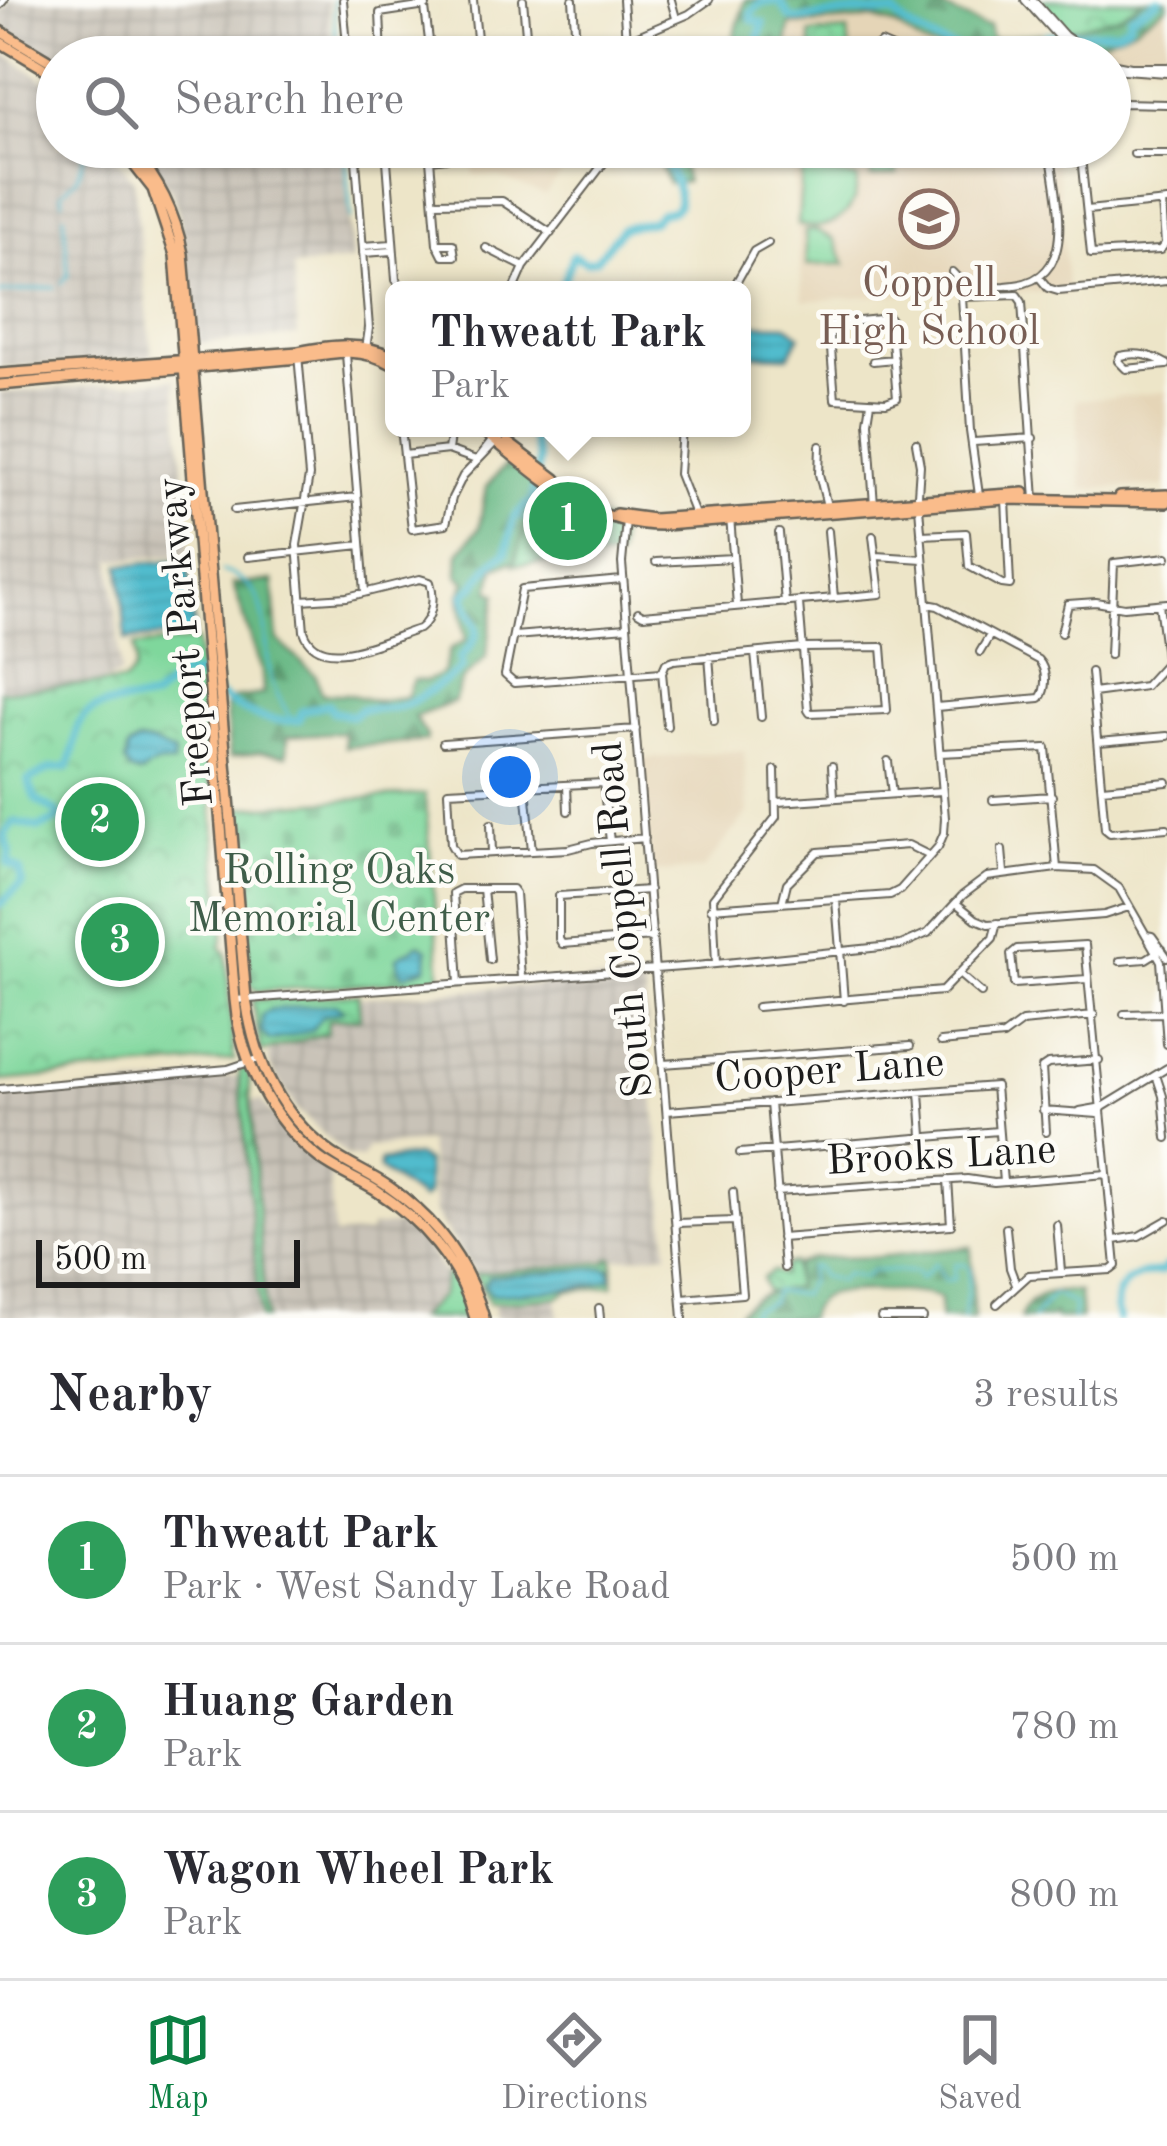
<!DOCTYPE html>
<meta charset="utf-8">
<style>
:root{--surface:#fff;--page:#f2f2f3;--text:#2b2b33;--muted:#7c7c81;--line:#e1e1e2;--accent:#0b8043}
body{margin:0;font-family:"Old Standard TT",serif;background:var(--page);color:var(--text)}
.scale{position:absolute;left:36px;bottom:30px;width:264px;box-sizing:border-box;padding-left:12px;border:6px solid #1c1c1c;border-top:0;font-size:33px;line-height:42px;white-space:nowrap;color:#1c1c1c;-webkit-text-stroke:9px #fdfcf7;paint-order:stroke}
.you{position:absolute;left:510px;top:777px;width:42px;height:42px;margin:-30px;border:9px solid #fff;border-radius:50%;background:#1a73e8;box-shadow:0 0 0 18px #1a73e833}
.badge{display:grid;place-items:center;width:78px;height:78px;border-radius:50%;background:var(--accent);color:#fff;font-size:39px;font-weight:700}
.pin{position:absolute;translate:-50% -50%;border:6px solid #fff;box-shadow:0 3px 12px #0006}
.popup{position:absolute;left:385px;top:281px;width:366px;height:156px;box-sizing:border-box;display:grid;place-content:center;border-radius:18px;background:var(--surface);filter:drop-shadow(0 3px 9px #0005);font-size:39px;white-space:nowrap;color:var(--muted)}
.popup b{font-size:45px;color:var(--text)}
.popup::after{content:'';position:absolute;left:50%;top:100%;margin-left:-24px;border:24px solid transparent;border-top-color:var(--surface)}
.list{margin:0;padding:0;list-style:none}
h2{display:flex;justify-content:space-between;align-items:center;height:156px;margin:0;padding:0 48px;font-size:51px}
h2 small{font-size:39px;font-weight:400;color:var(--muted)}
.list li{display:grid;grid-template-columns:78px 1fr auto;gap:36px;align-items:center;box-sizing:border-box;height:168px;padding:0 48px;border-top:3px solid var(--line)}
.list b{display:block;font-size:45px;white-space:nowrap}
.list p{margin:0;font-size:39px;white-space:nowrap;color:var(--muted)}
.list em{font-size:39px;font-style:normal;color:var(--muted)}
.icon{flex:none;width:66px;height:66px;fill:none;stroke:currentColor;stroke-width:2;stroke-linecap:round;stroke-linejoin:round}
.map{position:relative;flex:none;width:1167px;height:1318px;overflow:hidden}
.search{position:absolute;background:var(--surface);box-shadow:0 3px 9px #0004;left:36px;right:36px;top:36px;height:132px;display:flex;align-items:center;gap:30px;box-sizing:border-box;padding:0 42px;border-radius:66px;color:var(--muted);font-size:45px}
.sheet{height:660px;background:var(--surface)}
nav{display:flex;justify-content:space-around;align-items:center;box-sizing:border-box;height:168px;border-top:3px solid var(--line);background:var(--surface);font-size:33px;color:var(--muted)}
nav a{display:grid;justify-items:center;gap:6px}
nav .on{color:var(--accent)}
.map>svg:first-child{display:block}
</style>
<div class="map">
<svg width="1167" height="1318" viewBox="0 0 1167 1318">
<defs>
<pattern id="industrial-grid" width="8" height="8" patternUnits="userSpaceOnUse" patternTransform="scale(3)"><rect width="8" height="8" fill="#c9c3b8"/><path d="M0 4h8M4 0v8" fill="none" stroke="#aca79e"/></pattern>
<pattern id="forest-firs" width="22" height="20" patternUnits="userSpaceOnUse" patternTransform="scale(3)"><rect width="22" height="20" fill="#67b884"/><path d="M5 1l3.5 6h-7zM16 11l3.5 6h-7z" fill="#54956b"/></pattern>
<pattern id="cemetery-stones" width="16" height="16" patternUnits="userSpaceOnUse" patternTransform="scale(3)"><rect width="16" height="16" fill="#7fd79c"/><path d="M2 7V4a2 2 0 0 1 4 0v3zM10 15v-3a2 2 0 0 1 4 0v3z" fill="#6db886"/></pattern>
<pattern id="park-crowns" width="20" height="18" patternUnits="userSpaceOnUse" patternTransform="scale(3)"><rect width="20" height="18" fill="#7fd79c"/><path d="M2 6a3 3 0 1 1 6 0M12 15a3 3 0 1 1 6 0" fill="none" stroke="#6db886"/></pattern>
<pattern id="water-rules" width="6" height="5" patternUnits="userSpaceOnUse" patternTransform="scale(3)"><rect width="6" height="5" fill="#51bccd"/><path d="M0 2.5h6" fill="none" stroke="#46a1af"/></pattern>
</defs>
<rect width="100%" height="100%" fill="#fdfcf7"/>
<filter id="ink" filterUnits="userSpaceOnUse"><feTurbulence type="fractalNoise" baseFrequency=".00833" numOctaves="2"/><feDisplacementMap in="SourceGraphic" scale="24" xChannelSelector="R" yChannelSelector="G"/><feConvolveMatrix kernelMatrix="1 2 1 2 8 2 1 2 1" color-interpolation-filters="sRGB"/></filter>
<filter id="wash" filterUnits="userSpaceOnUse"><feTurbulence type="fractalNoise" baseFrequency=".004" numOctaves="4" result="noise"/><feDisplacementMap in="SourceGraphic" scale="48" xChannelSelector="R" yChannelSelector="G"/><feGaussianBlur stdDeviation="2.7" result="paint"/><feColorMatrix in="noise" values="0 0 0 0 0 0 0 0 0 0 0 0 0 0 0 0 0 1.4 0 .05"/><feComposite in="paint" operator="in"/></filter>
<g filter="url(#wash)">
<rect width="100%" height="100%" fill="#ede5c8"/>
<!-- built -->
<path fill="#e5d5b7" d="M1167,6V61L1140,62L1089,46L1133,28Z
M859,19L897,26L922,45L966,57H785L789,25Z
M472,147H582L545,195L498,177L474,175Z
M791,147H1055L1068,295L1047,292L911,293L803,301Z
M1167,392V486L1082,489L1076,400Z
M744,750L748,813L703,869L652,873L643,759Z"/>
<!-- industrial -->
<path fill="url(#industrial-grid)" d="M10,0H328L334,57H57V60L0,26V14Z
M0,51L57,88V147H107L134,180L152,357L0,368Z
M139,147H343L352,261L293,267L298,336L198,343L179,212L171,191Z
M175,379L191,554L112,560L121,673L103,682L0,690V393Z
M631,978L644,981L668,1253L475,1274L435,1214L428,1142L367,1147L362,1158L347,1156L296,1108L269,1064L268,1052L291,1045L327,1020L359,1018L358,998Z
M240,1076L260,1318H0V1097Z
M261,1101L296,1145L329,1169L334,1236L371,1233V1227L403,1224L428,1248L445,1276L441,1296L418,1318H266L250,1102Z
M557,1297L559,1318H495L494,1302Z"/>
<!-- green -->
<path fill="#7fd79c" stroke="#4e7a5c" stroke-width="3" d="M868,147H895L897,174L871,177Z
M806,170L857,178C858,213 832,233 798,225L802,174Z
M816,230L834,239L845,264L807,265L805,231Z
M608,1258H613V1286L568,1291L557,1297L489,1303L475,1274L608,1262Z
M452,1273L471,1318H418L441,1296L445,1276Z"/>
<!-- forest -->
<path fill="url(#forest-firs)" stroke="#426a50" stroke-width="3" d="M745,0H925L983,26H989L992,40L1041,33L1061,47L999,57H966L922,45L897,26L873,19L790,25L785,57H724L733,41Z
M1144,0H1167V6L1133,28L1089,46L1066,30L1119,16Z
M659,147H688L682,166L686,182L668,183L658,159Z
M510,460L544,483L516,561L495,567L490,591L497,593L486,657L462,680L454,702L414,717L427,736L426,741L345,747L343,732L288,736L287,755L260,752L230,757L226,707L234,698L263,694L262,672L233,584L273,581L278,640L316,676L322,694H347L375,701L406,697L413,680L426,681L443,673L450,649L466,640L460,595L466,582L458,575L459,553L479,528L486,487Z
M971,1247L974,1318H940V1299C926,1289 843,1289 825,1296C815,1301 810,1308 808,1318H735C749,1295 769,1291 795,1288V1265L812,1258L877,1257Z
M1067,1291L1079,1292L1081,1318H1055L1054,1314L1049,1318H1020C1030,1295 1044,1293 1067,1291Z"/>
<!-- cemetery -->
<path fill="url(#cemetery-stones)" stroke="#4e7a5c" stroke-width="3" d="M425,794L441,979L257,991L250,984L238,808Z"/>
<!-- park -->
<path fill="url(#park-crowns)" stroke="#4e7a5c" stroke-width="3" d="M1044,0H1144L1119,16L1066,30L1040,2Z
M848,31L850,57H812L810,34Z
M539,483L594,517L620,525L618,557L514,565Z
M197,640L224,934L221,947L226,953L234,1060L0,1081V691L124,682C138,671 137,663 134,646Z
M358,994L360,1018L328,1020L327,1033L261,1052L252,1000Z
M244,1068H248L266,1318H260L239,1071Z
M793,1263L795,1288L767,1292L762,1278L773,1271L782,1275L785,1265Z"/>
<!-- water -->
<path fill="url(#water-rules)" stroke="#366c74" stroke-width="3" d="M742,324L787,325L800,335L789,356L756,355L742,347Z
M188,559L195,634L126,640L120,565Z
M152,743L174,754L173,764H156L140,774L130,771L125,762L128,748L138,742Z
M419,945L428,949L427,967L405,975L399,970L397,957Z
M336,1004L343,1011L322,1016L311,1031L270,1041L261,1032L262,1015L271,1009Z
M416,1156L426,1162L428,1194L422,1200L379,1169L380,1161Z
M597,1268H609L612,1278C594,1290 518,1293 491,1295L484,1284L489,1277Z"/>
<g fill="none" stroke-linecap="round" stroke-linejoin="round">
<!-- stream -->
<path stroke="#51bccd" stroke-width="3" d="M332,52H337L333,0
M277,57L323,53
M345,147L351,219
M63,201L62,192L77,178L86,151
M62,283L68,275L64,215
M0,293L54,287
M514,517L565,527
M222,571C276,586 261,636 271,678C274,692 286,708 292,722
M750,1318L753,1309L771,1302L775,1291L801,1295L810,1280L809,1267L817,1268L821,1276L839,1281L845,1274L864,1278L872,1270L916,1272L920,1279L935,1263L945,1281L954,1279L955,1264L966,1265L970,1269L964,1318
M1033,1318L1053,1294L1074,1304L1073,1318"/>
<!-- river -->
<path stroke="#51bccd" stroke-width="8" d="M740,57L757,44L763,23L752,20L751,12L761,3L780,1L790,18L797,19L860,12L895,14C908,31 957,54 979,53C988,52 997,46 1006,45C1020,43 1031,45 1044,41L1047,35L1117,31L1129,24L1131,16L1159,0
M560,290L573,255L586,262L596,260L622,228L653,221L660,213L672,211L678,205C680,182 665,168 662,147
M0,904L22,884L20,870L8,863L10,852L4,836L14,822L39,828L58,820V813L36,800L28,781L50,769L68,767C74,753 75,742 77,730C83,699 133,704 153,699L178,676L197,674C223,704 259,725 299,720L302,711L328,704L333,712L352,716L361,709C404,709 403,708 437,686C448,679 454,676 462,667L460,658C491,625 472,626 464,595C483,582 485,563 506,553L514,517L532,500L539,460L530,428
M1119,1318C1106,1289 1135,1272 1161,1272L1167,1266"/>
</g>
</g>
<g filter="url(#ink)">
<g fill="none" stroke-linecap="round" stroke-linejoin="round">
<defs>
<path id="minor" d="M343,0L348,57
M424,0L431,57
M473,0L479,57
M523,0L528,57
M573,0L577,57
M623,0L626,41
M671,0L676,18
M1025,0L1060,39L1083,57
M1033,0L1065,36L1096,57
M0,5L4,0
M576,44L626,41L689,14L709,0
M382,57L380,13L426,6
M877,57L876,47L881,43L914,57
M1110,63L1131,67H1167
M1110,69L1167,73
M1110,106L1121,103L1167,104
M355,147L369,328L366,349
M386,147L396,280L404,290
M429,147L437,244L443,256H455
M797,147L798,161L821,164L827,159V147
M1080,147L1091,254L1160,250L1165,244L1162,203
M1134,154H1167
M431,160L447,158
M434,202L502,201L551,233
M1087,210L1167,202
M437,244H453L455,256
M363,246L392,244
M486,248L524,267
M363,253L393,251
M952,272C967,290 984,286 1005,286C1084,283 1055,199 1050,147
M1039,277L1048,288L1058,291L1167,281
M514,290L524,267L616,147
M732,290L754,251L768,243
M890,318L897,398L886,402L835,399L829,324Z
M346,354L365,592
M298,355L309,476L297,545L304,631C319,676 388,638 419,629C433,619 435,597 430,582L420,579L347,597L301,600
M873,361L894,359
M1167,364C1151,355 1138,352 1120,356L1118,361L1126,369L1167,365
M871,402L868,421L874,505
M401,428L412,529L446,524L452,498L463,476L509,428
M682,428L679,474L696,517
M974,442L1033,438
M820,446L819,474L827,506
M448,450L451,428
M404,455L448,450L476,460
M477,460L502,428
M979,495L970,431L962,297L1017,295L1022,302L1035,500
M234,510L357,497
M730,517L737,605
M626,520L622,563L683,1318
M828,531L834,598
M779,533L785,603
M921,535L966,533L969,566L1002,584L1010,585L1006,499
M877,556L923,559
M248,557L361,545
M656,562L733,558
M622,580L522,589L505,675L514,683L662,672
M927,604L938,606L1038,660C1047,669 1047,689 1040,698L936,707
M1159,604L1167,664
M638,612L643,615L880,594L873,536
M1061,633L1068,604L1096,602L1124,607L1167,603
M514,636L627,627
M980,652L990,635
M755,653L761,717
M1110,655L1114,563L1167,557
M709,656L714,721
M662,672L666,663L674,660L803,648L882,647L887,710L810,713L808,710L799,603
M662,672L667,726
M1091,672L1105,829L1110,833L1167,828
M1093,693L1145,686L1166,663
M1099,742L1167,736
M443,743L636,729
M940,753L1046,748L1057,868
M888,761L892,794
M832,766L834,797
M567,785L568,811
M526,787L532,851
M1102,788L1167,782
M993,800L1052,796
M778,802L942,791
M491,824L492,853
M610,841L603,783L448,791L451,845L457,855L568,849L592,843L645,838
M1002,850L1004,872
M483,889L490,960
M649,890L559,896V939L562,944L653,937
M836,900L844,1001
M782,903L787,883L818,852L908,845L930,856
M956,903L976,919L988,924L1104,915L1129,907
M711,908L890,895L900,890L938,847L944,833L945,818L918,495L920,465L916,443
M1146,935L1152,936L1167,957
M1120,961L1146,959L1162,949
M716,964L713,898L776,817L775,770
M960,975L981,993
M459,983L453,893L461,889H512L515,893L521,978
M235,1000L696,966L901,945L928,933L963,895L987,877L1057,868L1094,870L1119,888L1161,961L1167,1044
M757,1007L942,991L993,938L997,923
M1124,1014L1163,1013
M941,1042L1003,1036L1022,1022L1094,1015
M663,1064L910,1046
M1156,1075L1163,1096L1167,1138
M0,1089L228,1069L258,1059
M920,1092L923,1136
M770,1103L784,1268
M1043,1110L1098,1114L1103,1107L1167,1068
M667,1111L995,1086L1003,1182
M1080,1111L1103,1107
M1046,1132L1042,1068L1048,1064L1099,1060
M740,1153L998,1131
M777,1192L967,1179L994,1183L1107,1174
M676,1223L736,1221
M1057,1225L1061,1271
M1006,1228L1010,1268L1016,1284
M781,1238L951,1225L948,1180
M1115,1240L1139,1236L1167,1220
M682,1299L742,1294L733,1192
M997,1304L1029,1275L1111,1270L1116,1266L1085,945L1017,949L1011,954L1014,984L1087,979
M599,1308L600,1318
M881,1318H923"/>
<path id="major" d="M0,31L57,65
M0,42L57,76
M120,147L153,189L175,255L235,1000C240,1059 271,1121 319,1158C336,1171 357,1179 375,1190C421,1219 461,1265 475,1318
M131,147C158,180 175,212 183,254L246,999C254,1058 277,1111 326,1149C345,1164 369,1173 389,1187C436,1219 468,1263 484,1318
M0,374L298,352C333,345 361,341 394,357
M0,385L299,358C334,352 361,346 394,365
M479,428C537,473 586,526 664,525L1006,499L1167,502
M507,442L556,479
M1119,497L1167,495
M616,514L653,519L1024,493"/>
</defs>
<!-- minor casing -->
<use href="#minor" stroke="#656258" stroke-width="10"/>
<!-- major casing -->
<use href="#major" stroke="#656258" stroke-width="14"/>
<!-- minor -->
<use href="#minor" stroke="#fff" stroke-width="6"/>
<!-- major -->
<use href="#major" stroke="#fabc8b" stroke-width="9"/>
</g>
</g>
<!-- icons -->
<defs>
<symbol id="school-ring" viewBox="-11 -11 22 22"><circle r="9.5" fill="#fdfcf7" stroke="#8d6e63" stroke-width="1.5"/><path d="M0-5L7-2L0 1L-7-2ZM-4 1L0 2.5L4 1V4Q0 6-4 4Z" fill="#8d6e63"/></symbol>
</defs>
<g fill-rule="evenodd">
<use href="#school-ring" x="896" y="186" width="66" height="66"/>
</g>
<g text-anchor="middle" stroke-width="9" stroke-linejoin="round" paint-order="stroke">
<!-- education labels -->
<g font-size="42" fill="#785e54" stroke="#fdfcf7">
<text x="929" y="296">Coppell<tspan x="929" dy="48">High School</tspan></text>
</g>
<!-- street labels -->
<g font-size="42" fill="#1c1c1c" stroke="#fdfcf7">
<text transform="translate(183 642) rotate(-95)" y="15">Freeport Parkway</text>
<text transform="translate(621 920) rotate(-95)" y="15">South Coppell Road</text>
<text transform="translate(829 1068) rotate(-4)" y="15">Cooper Lane</text>
<text transform="translate(941 1153) rotate(-3)" y="15">Brooks Lane</text>
</g>
<!-- park labels -->
<g font-size="42" fill="#3f5d49" stroke="#fdfcf7">
<text x="339" y="883">Rolling Oaks<tspan x="339" dy="48">Memorial Center</tspan></text>
</g>
</g>
</svg>
<div class="scale">500 m</div>
<div class="you"></div>
<div class="pin badge" style="left:568px;top:521px;background:#2e9e5b">1</div>
<div class="popup"><b>Thweatt Park</b>Park</div>
<div class="pin badge" style="left:100px;top:822px;background:#2e9e5b">2</div>
<div class="pin badge" style="left:120px;top:942px;background:#2e9e5b">3</div>
<div class="search"><svg class="icon" aria-label="search" viewBox="0 0 24 24"><circle cx="10" cy="10" r="6"/><path d="M15 15l6 6"/></svg>Search here</div>
</div>
<section class="sheet">
<h2>Nearby<small>3 results</small></h2>
<ul class="list">
<li><span class="badge" style="background:#2e9e5b">1</span><div><b>Thweatt Park</b><p>Park · West Sandy Lake Road</p></div><em>500 m</em></li>
<li><span class="badge" style="background:#2e9e5b">2</span><div><b>Huang Garden</b><p>Park</p></div><em>780 m</em></li>
<li><span class="badge" style="background:#2e9e5b">3</span><div><b>Wagon Wheel Park</b><p>Park</p></div><em>800 m</em></li>
</ul>
</section>
<nav>
<a class="on"><svg class="icon" aria-label="map" viewBox="0 0 24 24"><path d="M3 6l6-2 6 2 6-2v14l-6 2-6-2-6 2zM9 4v14M15 6v14"/></svg>Map</a>
<a><svg class="icon" aria-label="directions" viewBox="0 0 24 24"><path d="M12 3l9 9-9 9-9-9zM9 14v-3h6M13 9l2 2-2 2"/></svg>Directions</a>
<a><svg class="icon" aria-label="saved" viewBox="0 0 24 24"><path d="M7 4h10v16l-5-4-5 4z"/></svg>Saved</a>
</nav>
